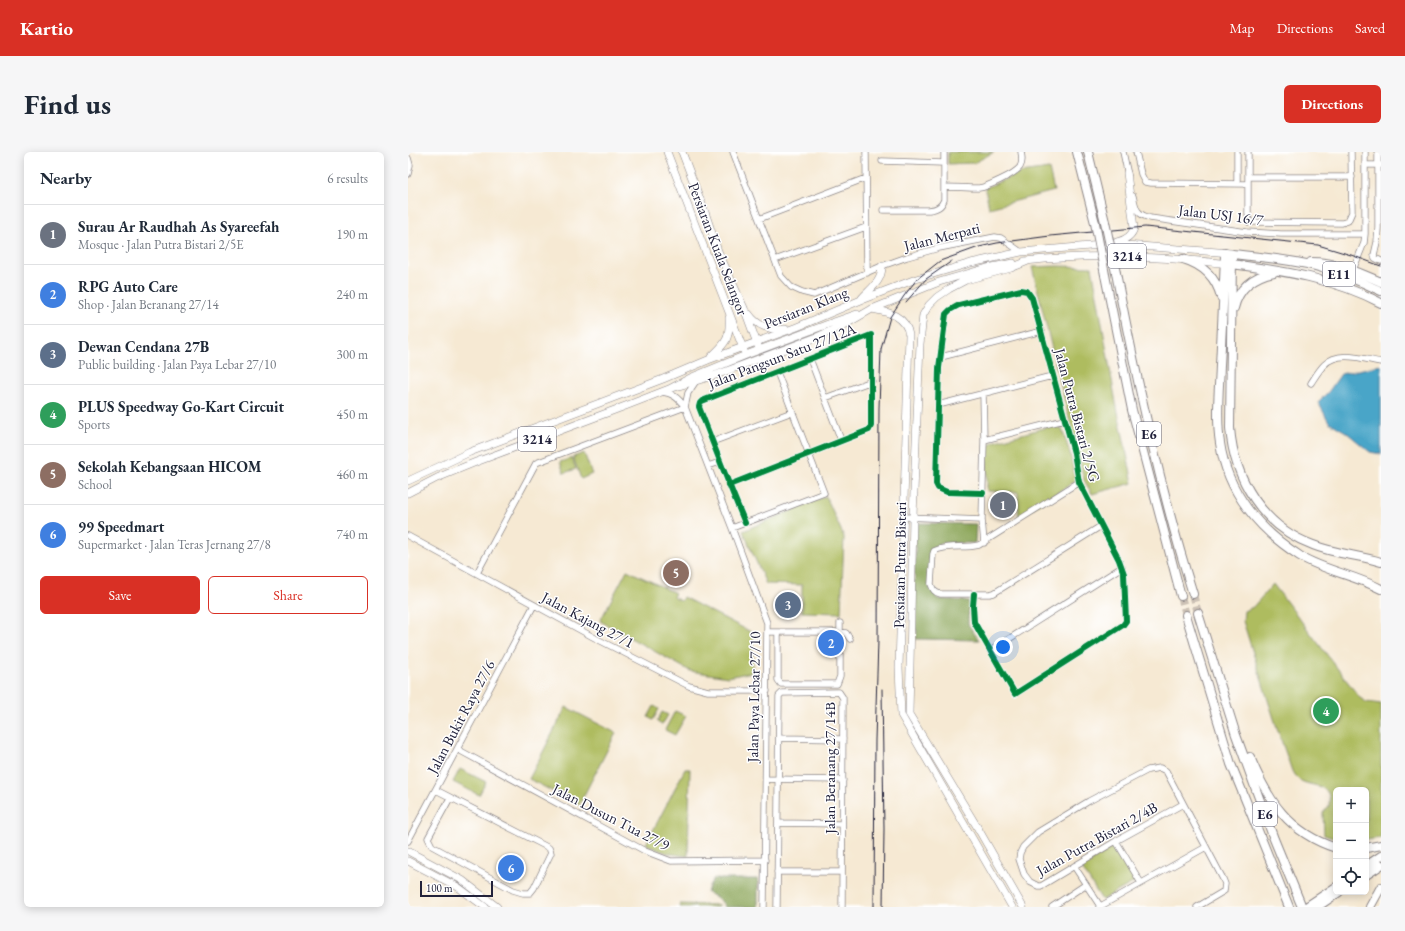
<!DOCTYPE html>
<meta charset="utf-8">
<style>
:root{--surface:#fff;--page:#f6f6f7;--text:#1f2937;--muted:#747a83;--line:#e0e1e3;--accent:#d93025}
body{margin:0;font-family:"EB Garamond",serif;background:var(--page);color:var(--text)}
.controls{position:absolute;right:12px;bottom:12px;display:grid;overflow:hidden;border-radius:6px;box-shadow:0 2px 10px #0003}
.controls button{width:36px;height:36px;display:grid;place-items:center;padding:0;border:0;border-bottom:1px solid var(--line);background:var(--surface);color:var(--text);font:20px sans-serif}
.scale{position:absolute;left:12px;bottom:10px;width:73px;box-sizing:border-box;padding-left:4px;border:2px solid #22223b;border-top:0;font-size:11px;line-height:14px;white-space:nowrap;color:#22223b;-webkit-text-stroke:3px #fff;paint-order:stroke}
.you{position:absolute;left:595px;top:495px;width:14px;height:14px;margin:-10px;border:3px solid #fff;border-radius:50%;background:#1a73e8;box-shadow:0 0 0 6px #1a73e833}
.badge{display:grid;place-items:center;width:26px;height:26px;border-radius:50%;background:var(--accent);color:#fff;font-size:13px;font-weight:700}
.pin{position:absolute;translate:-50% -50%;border:2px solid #fff;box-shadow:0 1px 4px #0006}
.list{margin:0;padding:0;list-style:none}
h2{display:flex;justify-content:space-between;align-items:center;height:52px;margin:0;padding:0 16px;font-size:17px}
h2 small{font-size:13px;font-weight:400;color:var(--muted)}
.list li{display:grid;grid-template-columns:26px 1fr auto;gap:12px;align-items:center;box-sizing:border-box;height:60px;padding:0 16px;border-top:1px solid var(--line)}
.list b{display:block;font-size:15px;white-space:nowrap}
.list p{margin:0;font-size:13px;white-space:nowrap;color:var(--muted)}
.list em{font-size:13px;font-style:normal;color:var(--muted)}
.actions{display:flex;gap:8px;padding:12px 16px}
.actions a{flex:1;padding:9px 0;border:1px solid var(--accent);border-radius:6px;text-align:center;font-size:14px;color:var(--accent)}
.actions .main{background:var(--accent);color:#fff}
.icon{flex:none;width:22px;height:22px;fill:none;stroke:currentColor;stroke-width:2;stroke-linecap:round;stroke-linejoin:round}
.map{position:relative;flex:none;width:973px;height:755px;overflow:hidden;border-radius:6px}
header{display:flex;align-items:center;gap:24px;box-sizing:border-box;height:56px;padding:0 20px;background:var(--accent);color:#fff}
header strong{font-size:19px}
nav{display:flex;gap:22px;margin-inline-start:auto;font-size:14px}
.intro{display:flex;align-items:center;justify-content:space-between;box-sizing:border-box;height:96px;padding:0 24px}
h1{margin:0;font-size:28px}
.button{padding:10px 18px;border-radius:6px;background:var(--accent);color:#fff;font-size:14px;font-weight:700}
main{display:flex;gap:24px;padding:0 24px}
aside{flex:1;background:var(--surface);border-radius:6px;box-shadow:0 2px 10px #0003}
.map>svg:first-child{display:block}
</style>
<header>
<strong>Kartio</strong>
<nav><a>Map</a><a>Directions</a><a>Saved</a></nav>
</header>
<div class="intro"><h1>Find us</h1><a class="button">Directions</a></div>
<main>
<aside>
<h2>Nearby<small>6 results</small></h2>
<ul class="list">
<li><span class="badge" style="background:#6b7280">1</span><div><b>Surau Ar Raudhah As Syareefah</b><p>Mosque · Jalan Putra Bistari 2/5E</p></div><em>190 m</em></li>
<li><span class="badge" style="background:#3f7fe0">2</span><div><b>RPG Auto Care</b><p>Shop · Jalan Beranang 27/14</p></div><em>240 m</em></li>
<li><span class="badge" style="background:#5c6f8a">3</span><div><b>Dewan Cendana 27B</b><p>Public building · Jalan Paya Lebar 27/10</p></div><em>300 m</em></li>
<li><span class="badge" style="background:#2e9e5b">4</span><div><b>PLUS Speedway Go-Kart Circuit</b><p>Sports</p></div><em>450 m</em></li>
<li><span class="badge" style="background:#8d6e63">5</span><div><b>Sekolah Kebangsaan HICOM</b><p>School</p></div><em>460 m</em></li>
<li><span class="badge" style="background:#3f7fe0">6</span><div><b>99 Speedmart</b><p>Supermarket · Jalan Teras Jernang 27/8</p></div><em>740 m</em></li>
</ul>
<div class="actions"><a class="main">Save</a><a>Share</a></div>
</aside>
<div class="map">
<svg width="973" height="755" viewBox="0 0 973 755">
<rect width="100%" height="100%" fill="#fff"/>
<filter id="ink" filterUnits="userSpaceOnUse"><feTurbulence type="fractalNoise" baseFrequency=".025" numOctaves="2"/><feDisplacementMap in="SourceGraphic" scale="8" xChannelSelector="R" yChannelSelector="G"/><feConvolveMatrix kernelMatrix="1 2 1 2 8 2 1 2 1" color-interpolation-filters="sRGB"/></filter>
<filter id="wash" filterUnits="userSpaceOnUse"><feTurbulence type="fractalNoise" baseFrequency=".012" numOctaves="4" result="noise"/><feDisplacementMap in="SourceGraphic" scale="16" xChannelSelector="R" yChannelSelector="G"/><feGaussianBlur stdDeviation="0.9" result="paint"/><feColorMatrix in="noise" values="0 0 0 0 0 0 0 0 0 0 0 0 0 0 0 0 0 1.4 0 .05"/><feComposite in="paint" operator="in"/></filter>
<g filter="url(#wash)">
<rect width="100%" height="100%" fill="#f6e9d3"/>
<!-- green -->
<path fill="#aebc5f" stroke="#686f4d" d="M540,0H586L566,11L540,12Z
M641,17L646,39L581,56L577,36L612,21Z
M650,114L684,115L708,251L725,331L684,342L676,328L624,115Z
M647,273L654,277L662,301L668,329L611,365L610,340L579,339V295L585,290Z
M176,301L184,322L173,327L165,305Z
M164,306L168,317L156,321L152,310Z
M418,344L436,385L433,461L394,460V433L358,432L335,379Z
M219,418L267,441L265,445L273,449L275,445L345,481L344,520L320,525L282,519L192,469Z
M865,432L952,546L958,550L973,552V686L958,688V638H928V687L916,683L915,661L921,654C926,624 893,641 884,619C866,570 851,519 835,469L836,459L845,455Z
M246,554L251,557L245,568L240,565Z
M158,555L208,581L171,653L121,627Z
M267,559L278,564L267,583L257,578Z
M254,560L260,563L254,573L249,570Z
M52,617L78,630L71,643L45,630Z
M277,617H282L280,704C264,703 252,700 238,692Z
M706,694L728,729L694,748L673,715Z
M272,752L311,753V755H272Z"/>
<!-- forest -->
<path fill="#8aa456" stroke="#566348" d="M508,371L568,372L567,391H535L524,397L521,435L530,447L561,449L560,472L571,488L508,487L509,478H505Z
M305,727H350V755H317C314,748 306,743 299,741L300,737Z"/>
<!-- water -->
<path fill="#4aa5c8" stroke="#366482" d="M973,213V302L962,300L938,280L921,270L910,250L921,239L933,222Z"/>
</g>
<g filter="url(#ink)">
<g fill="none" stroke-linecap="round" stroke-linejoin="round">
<!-- highway-tunnel -->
<path stroke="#ccc1b5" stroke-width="8" stroke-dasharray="8 4" stroke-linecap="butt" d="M785,442L790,461
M773,444L778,463"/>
<defs>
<path id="minor" d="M325,0L373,124L383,135L394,140L406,143L474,114L499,105L531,96L587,85L593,86L613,100
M458,0L459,121
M715,0L720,23
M728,0L733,22L737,30L743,31L840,32
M829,0V32
M840,0V61L841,70L934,71L940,69L944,60L943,0
M970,0V76L969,90L966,103L967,106L973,109
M0,6L2,13L0,22
M474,9L535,11
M957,13H973
M840,25H944
M536,35C548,35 559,36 571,36C579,35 607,22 612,15C615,10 614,5 613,0
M725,44C728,57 728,62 742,66L839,80L873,82H957
M475,58H521C529,57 533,55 536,48V0
M351,67L458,26
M367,108L458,75
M945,118L956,91L957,82V0
M533,205L634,179
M402,207L433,288
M903,231C907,225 911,218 916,213C930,198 955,207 973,210
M253,240C265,241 270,246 277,255L324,376L359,471L356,755
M575,241L576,288L574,368L576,391
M417,246L464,229
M530,253L644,224
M277,255L280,241L288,229
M576,288L656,268
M304,290L384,260
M300,314L312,310
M671,330L571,393C556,397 540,392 526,399L525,402L523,432C525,438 526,440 532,442H582L586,441L693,374
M321,333L461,278L463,274V183L294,249L292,251L291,255C306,294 321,333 337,371
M496,365L574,368
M324,376L416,341L369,220
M0,384L187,486L281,534L300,539H359
M69,421L128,311L277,255
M566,442L565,454L566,470L607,542L715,473L718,469L716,422L711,408L671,330L666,301L624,146L619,139L613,138L551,153L542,158L538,162L531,216L528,332L530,336L539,340L575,341
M360,480H432L438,481L442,487
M370,480V528L373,532H429L432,524V471
M582,499L714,415
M371,586L435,587
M49,597L237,699L263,709L357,708
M358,627L435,628
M28,638L141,696L143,701L126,736L122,741H115L105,738L24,694L20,686L42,646
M775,652L708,689L633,734H630L622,730L616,722L611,707L612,701L615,695L630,680L681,649L740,618L752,616L758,619L815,727L817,732L816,739L789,755
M370,671L434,672
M0,689L126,453
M708,689L733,731
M666,714L692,754
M369,720H434
M369,755L371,544L374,541L431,540L435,546L434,755
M644,755L677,733
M691,755L798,695"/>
<path id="major" d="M259,0L336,199
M274,0L297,60L310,99L336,156L350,194
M709,90C717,88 724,84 726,76L719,21
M617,109C685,101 754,104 822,112
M454,146C463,136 474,130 474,114
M464,157C481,160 498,164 501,183L491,515L493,563L604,755
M341,162C349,174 363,179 377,177
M303,205C318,191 322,187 321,166
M261,237L308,223L409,185L438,172L464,157L531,130L579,116L605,111
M0,329L62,300L255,227L300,208L389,175L453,148L508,127L563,111L613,100L705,92L823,101
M0,341L29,326L68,310L220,253L261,237L282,226L338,203L423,171L449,162
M0,699L54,728L89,755
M0,709L50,735L77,755
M615,755L568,673L501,562L505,364L512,192L515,163L521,153L529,145L541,137L558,128L603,116L620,109"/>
<path id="highway" d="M669,0L687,71
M680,0L697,70
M817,101C816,138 814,175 812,213C811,239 808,266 812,291C819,340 851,378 892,404C917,419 947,423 973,437
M775,107C795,113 808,125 813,145
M903,110C930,110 949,120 973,130
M824,112C875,119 926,126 973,151
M708,121C729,229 752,336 785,442
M697,123L724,258L773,444
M973,139C952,129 930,120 907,114C880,107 852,105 824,102L822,276C826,327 855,375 905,393C927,402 951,403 973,410
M826,156C831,135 846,124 866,120
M790,461L828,583L866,687L894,755
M778,463L823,612L881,755
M842,605C860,649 881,681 928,696
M958,696L973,693
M958,714L973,704
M958,723L973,713
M898,755L928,735
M909,755L931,740
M962,755L973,735"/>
</defs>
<!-- minor casing -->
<use href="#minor" stroke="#8c8687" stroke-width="7"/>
<!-- major casing -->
<use href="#major" stroke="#8c8687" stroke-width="8"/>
<!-- highway casing -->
<use href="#highway" stroke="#8c8687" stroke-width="10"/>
<!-- minor -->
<use href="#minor" stroke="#fff" stroke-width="5.5"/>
<!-- major -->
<use href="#major" stroke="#fff" stroke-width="7"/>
<!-- highway -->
<use href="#highway" stroke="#fff" stroke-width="8"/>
<!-- tram -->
<path stroke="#22223b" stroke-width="1" d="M498,150L518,127L544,109
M474,537L476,677L475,755
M466,755L467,588L470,489L471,256L473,197L482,165L496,144L509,127L532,109L571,95L589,91L642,84L737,75L910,93L943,103L973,114"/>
<defs>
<path id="highway-bridge" d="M697,70L708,121
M687,71L697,123"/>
</defs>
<!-- highway-bridge casing -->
<use href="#highway-bridge" stroke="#8c8687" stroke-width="10" stroke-linecap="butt"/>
<!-- highway-bridge -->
<use href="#highway-bridge" stroke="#fff" stroke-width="8"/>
<defs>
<path id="cycleway" d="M321,333L461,278L463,274V183L294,249L292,251L291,255C306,294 321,333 337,371
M566,442L565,454L566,470L607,542L715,473L718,469L716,422L711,408L671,330L666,301L624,146L619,139L613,138L551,153L542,158L538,162L531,216L528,332L530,336L539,340L575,341"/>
</defs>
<!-- cycleway casing -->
<use href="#cycleway" stroke="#fff" stroke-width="8"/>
<!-- cycleway -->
<use href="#cycleway" stroke="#00873e" stroke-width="6"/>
</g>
</g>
<g text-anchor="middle" stroke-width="3" stroke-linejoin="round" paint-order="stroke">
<!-- shield labels -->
<g fill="#fff" stroke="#646476" stroke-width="1">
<rect x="700" y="92" width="38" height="24" rx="3"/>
<rect x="915" y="110" width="32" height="24" rx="3"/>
<rect x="729" y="270" width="24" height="24" rx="3"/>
<rect x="110" y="275" width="38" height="24" rx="3"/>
<rect x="845" y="650" width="24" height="24" rx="3"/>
</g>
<g font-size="14" font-weight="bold" fill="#22223b">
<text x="719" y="109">3214</text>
<text x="931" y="127">E11</text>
<text x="741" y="287">E6</text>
<text x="129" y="292">3214</text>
<text x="857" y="667">E6</text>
</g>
<!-- street labels -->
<g font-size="15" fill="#22223b" stroke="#fff">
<text transform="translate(813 63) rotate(7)" y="5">Jalan USJ 16/7</text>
<text transform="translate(534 85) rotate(-14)" y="5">Jalan Merpati</text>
<text transform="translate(310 97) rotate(69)" y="5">Persiaran Kuala Selangor</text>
<text transform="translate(398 156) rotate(-22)" y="5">Persiaran Klang</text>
<text transform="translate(374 204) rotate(-21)" y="5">Jalan Pangsun Satu 27/12A</text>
<text transform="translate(669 263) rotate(75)" y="5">Jalan Putra Bistari 2/5G</text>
<text transform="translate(492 413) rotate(-89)" y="5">Persiaran Putra Bistari</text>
<text transform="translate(180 468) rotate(28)" y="5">Jalan Kajang 27/1</text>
<text transform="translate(346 545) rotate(-89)" y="5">Jalan Paya Lebar 27/10</text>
<text transform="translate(53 565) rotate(-62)" y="5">Jalan Bukit Raya 27/6</text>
<text transform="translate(422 616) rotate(-90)" y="5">Jalan Beranang 27/14B</text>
<text transform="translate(203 665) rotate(27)" y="5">Jalan Dusun Tua 27/9</text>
<text transform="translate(689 687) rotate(-29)" y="5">Jalan Putra Bistari 2/4B</text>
</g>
</g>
</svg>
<div class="controls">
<button>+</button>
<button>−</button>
<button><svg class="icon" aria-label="locate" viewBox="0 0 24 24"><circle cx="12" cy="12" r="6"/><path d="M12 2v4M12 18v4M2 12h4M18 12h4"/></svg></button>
</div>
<div class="scale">100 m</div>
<div class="you"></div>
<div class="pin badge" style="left:595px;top:353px;background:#6b7280">1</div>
<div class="pin badge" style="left:423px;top:491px;background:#3f7fe0">2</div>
<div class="pin badge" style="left:380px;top:453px;background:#5c6f8a">3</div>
<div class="pin badge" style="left:918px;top:559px;background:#2e9e5b">4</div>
<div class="pin badge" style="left:268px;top:421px;background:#8d6e63">5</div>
<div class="pin badge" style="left:103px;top:716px;background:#3f7fe0">6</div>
</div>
</main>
